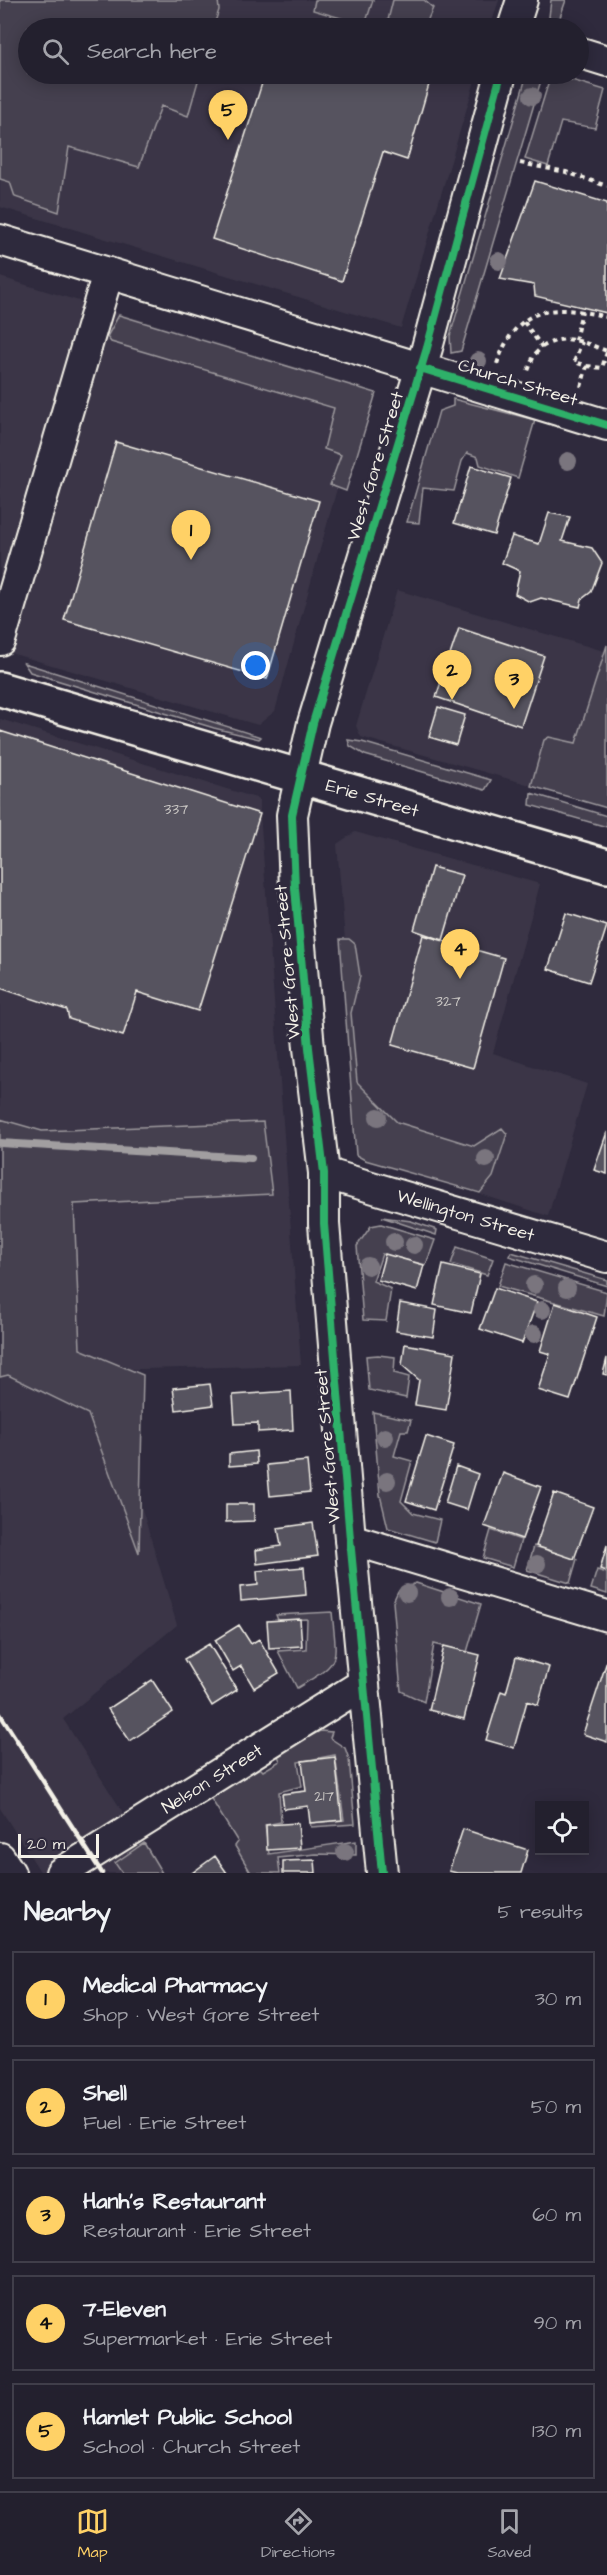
<!DOCTYPE html>
<meta charset="utf-8">
<style>
:root{--surface:#23202e;--page:#2b2836;--text:#f1f3f6;--muted:#a3a3aa;--line:#403e4a;--accent:#ffd166}
body{margin:0;font-family:"Architects Daughter",sans-serif;background:var(--page);color:var(--text)}
.controls{position:absolute;right:18px;bottom:18px;display:grid;overflow:hidden;border-radius:0px;box-shadow:0 3px 15px #0003}
.controls button{width:54px;height:54px;display:grid;place-items:center;padding:0;border:0;border-bottom:2px solid var(--line);background:var(--surface);color:var(--text);font:30px sans-serif}
.scale{position:absolute;left:18px;bottom:15px;width:81px;box-sizing:border-box;padding-left:6px;border:3px solid #f4f1e8;border-top:0;font-size:16px;line-height:21px;white-space:nowrap;color:#f4f1e8;-webkit-text-stroke:4px #2f2a3d;paint-order:stroke}
.you{position:absolute;left:256px;top:666px;width:21px;height:21px;margin:-15px;border:4px solid #fff;border-radius:50%;background:#1a73e8;box-shadow:0 0 0 9px #1a73e833}
.badge{display:grid;place-items:center;width:39px;height:39px;border-radius:50%;background:var(--accent);color:#111;font-size:20px;font-weight:700}
.pin{position:absolute;translate:-50% -50px;filter:drop-shadow(0 2px 3px #0008)}
.pin::after{content:'';position:absolute;top:32px;width:21px;height:18px;background:inherit;clip-path:polygon(0 0,100% 0,50% 100%)}
.list{margin:0;padding:0;list-style:none}
h2{display:flex;justify-content:space-between;align-items:center;height:78px;margin:0;padding:0 24px;font-size:26px}
h2 small{font-size:20px;font-weight:400;color:var(--muted)}
.list li{display:grid;grid-template-columns:39px 1fr auto;gap:18px;align-items:center;box-sizing:border-box;height:96px;margin:0 12px 12px;padding:0 12px;border:2px solid var(--line);border-radius:0px}
.list b{display:block;font-size:22px;white-space:nowrap}
.list p{margin:0;font-size:20px;white-space:nowrap;color:var(--muted)}
.list em{font-size:20px;font-style:normal;color:var(--muted)}
.icon{flex:none;width:33px;height:33px;fill:none;stroke:currentColor;stroke-width:2;stroke-linecap:round;stroke-linejoin:round}
.map{position:relative;flex:none;width:607px;height:1873px;overflow:hidden}
.search{position:absolute;background:var(--surface);box-shadow:0 3px 15px #0003;left:18px;right:18px;top:18px;height:66px;display:flex;align-items:center;gap:15px;box-sizing:border-box;padding:0 21px;border-radius:33px;color:var(--muted);font-size:22px}
.sheet{height:618px;background:var(--surface)}
nav{display:flex;justify-content:space-around;align-items:center;box-sizing:border-box;height:84px;border-top:2px solid var(--line);background:var(--surface);font-size:16px;color:var(--muted)}
nav a{display:grid;justify-items:center;gap:3px}
nav .on{color:var(--accent)}
.map>svg:first-child{display:block}
</style>
<div class="map">
<svg width="607" height="1873" viewBox="0 0 607 1873">
<rect width="100%" height="100%" fill="#2f2a3d"/>
<filter id="ink" filterUnits="userSpaceOnUse"><feTurbulence type="fractalNoise" baseFrequency=".0167" numOctaves="2"/><feDisplacementMap in="SourceGraphic" scale="12" xChannelSelector="R" yChannelSelector="G"/><feConvolveMatrix kernelMatrix="1 2 1 2 8 2 1 2 1" color-interpolation-filters="sRGB"/></filter>
<g filter="url(#ink)">
<!-- built -->
<path fill="#3b3647" d="M0,0H499L490,28H28V74H477L401,328L0,207Z
M0,277L365,388L275,711L258,725L0,650Z
M397,590L607,652L569,796L361,737L356,726Z
M0,719L259,799L301,1365L100,1370L177,1625L63,1719L162,1873H41L0,1808Z
M355,832L540,884L493,1053L587,1084L548,1216L363,1156L337,844Z"/>
<!-- green -->
<path fill="#454050" stroke="#9c989c" stroke-width="1.5" d="M0,0H218L219,10L213,28H28V74H200L188,116L161,106L139,167L69,147L59,212L15,197L10,182L0,179Z
M315,0H373L365,25L313,10Z
M393,0H424L433,8L424,28L387,24Z
M551,0H566L559,20L554,25L549,17Z
M532,74H541L542,77L461,351L451,353L450,336L525,81Z
M555,75L605,90L595,128L561,122L548,166L525,159L550,78Z
M119,315L376,393L346,491L330,485L341,455L324,449L334,408L111,342L107,337Z
M453,399L535,420L518,478L480,465L478,457L467,453L462,461L454,491L423,488L419,523L407,522L439,411L453,406Z
M607,645V808L531,786L544,740L549,737L576,743Z
M24,663L261,737L259,739L214,728L30,672Z
M348,740L362,742L491,780L485,790L365,755L350,746Z
M531,793L607,816V827L530,805Z
M340,939H349L355,944L360,976L351,1013L357,1082L397,1122L474,1146L502,1128L507,1134L493,1177L480,1193L365,1160L356,1155Z
M0,1119L42,1131L263,1122L272,1194L74,1204L80,1349L143,1375L139,1553L88,1414L8,1375L0,1377Z
M382,1217L411,1221L437,1230L436,1235Z
M381,1224L435,1240L426,1265L382,1254L373,1281L391,1289L386,1321L363,1320L357,1246L371,1226Z
M457,1247L493,1259L487,1275L451,1264Z
M511,1252L607,1280V1286L509,1256Z
M506,1262L607,1292L604,1316L498,1286Z
M378,1355L395,1357L394,1373L409,1377L406,1398L369,1390L366,1356Z
M373,1412L411,1420L408,1431H401L394,1456L412,1461L401,1501L413,1513L440,1520L435,1542L388,1528L380,1495Z
M491,1530L521,1540L513,1567L483,1558Z
M534,1546L577,1559L570,1583L527,1570Z
M597,1570L607,1573V1594L591,1589Z
M416,1583L481,1604L467,1652L434,1644L424,1702L401,1691L393,1602L398,1591Z
M332,1612C337,1664 342,1661 297,1688L278,1651L306,1649L307,1619L278,1620L276,1615Z
M320,1731L332,1732L330,1738L345,1748L349,1759L355,1824L311,1827L310,1823L344,1820L335,1755L298,1762L302,1786L279,1792L281,1822L265,1825L269,1854L356,1841V1855L316,1854L278,1858L280,1873H251L235,1846L238,1842L210,1797L258,1766L263,1771L280,1761L277,1753Z
M144,1843L162,1873H122L115,1863Z"/>
<g fill="none" stroke-linecap="round" stroke-linejoin="round">
<!-- stream -->
<path stroke="#a19ea0" stroke-width="8" d="M0,1143L251,1158"/>
</g>
<!-- building -->
<path fill="#56525f" stroke="#f4f1e8" stroke-width="1.5" d="M283,17L326,28H280Z
M265,74H432L407,160L383,152L342,281L212,239Z
M535,181L607,203V313L535,296L534,285L500,279Z
M116,442L319,501L267,679L64,620Z
M471,466L511,478L494,535L454,523Z
M549,513L570,517L562,541L592,548L602,563L591,592L582,599L580,607L541,598L530,602L515,594L520,571L502,563L512,536L539,544Z
M459,628L544,656L521,726L436,697Z
M438,707L465,715L456,745L429,737Z
M0,731L260,814L198,1011L137,992L123,1036L69,1019L67,1010L0,988Z
M432,867L462,875L443,940L414,930Z
M566,913L607,926L589,982L548,969Z
M423,935L504,958L473,1068L392,1045Z
M607,1132V1174L594,1170Z
M385,1254L424,1265L417,1291L378,1280Z
M443,1265L480,1274L471,1313L434,1305Z
M495,1288L537,1302L522,1343L480,1329Z
M400,1303L437,1310L433,1337L396,1331Z
M555,1303L597,1317L570,1400L538,1390L550,1354L540,1351Z
M405,1344L455,1353L446,1410L415,1405L419,1380L402,1365Z
M607,1358V1375L603,1374Z
M210,1384L213,1405L176,1410L173,1388Z
M291,1391L293,1430L258,1432V1423L235,1424L233,1395Z
M426,1436L454,1445L434,1510L406,1501Z
M256,1451L257,1464L229,1466V1454Z
M307,1461L310,1492L270,1496L267,1465Z
M456,1466L478,1474L467,1510L445,1503Z
M503,1473L541,1487L522,1539L484,1526Z
M554,1493L593,1507L574,1559L536,1546Z
M226,1504H254V1521L226,1522Z
M313,1523L318,1556L257,1564L256,1550L281,1546L278,1528Z
M607,1545V1571L600,1569Z
M304,1567L306,1595L241,1601L240,1587L258,1585L257,1571Z
M300,1619L302,1646L269,1648L267,1621Z
M239,1625L251,1644L259,1639L279,1673L254,1688L241,1666L233,1671L215,1640Z
M209,1644L237,1690L212,1706L184,1659Z
M444,1646L480,1655L464,1719L429,1710Z
M516,1657L549,1667L538,1705L527,1701L514,1748L486,1740L501,1691L506,1693Z
M607,1661V1742L583,1734Z
M152,1680L173,1712L130,1741L108,1709Z
M335,1757L342,1820L310,1823L308,1806L284,1809L282,1794L306,1791L302,1761Z
M298,1823L300,1848L267,1850L266,1825Z
M463,1829L528,1850L521,1873H457L449,1871Z
M215,1856L227,1873H192Z
M315,1860L316,1873H283V1861Z"/>
<g fill="none" stroke-linecap="round" stroke-linejoin="round">
<defs>
<g id="minor">
<path d="M513,28L522,0"/>
<path d="M578,52L607,61"/>
<path d="M0,240L607,425"/>
<path d="M0,640L108,273"/>
<path id="s1" d="M324,1173L607,1257"/>
<path d="M350,1539L607,1616"/>
<path d="M0,1858L10,1873"/>
<path id="s2" d="M61,1873L363,1684"/>
<path d="M382,1873L350,1539L324,1224V1173L309,1048L295,888L292,815L313,723L427,348L501,74"/>
</g>
<g id="major">
<path id="s3" d="M0,689L607,866"/>
</g>
</defs>
<!-- minor casing -->
<use href="#minor" stroke="#f4f1e8" stroke-width="34"/>
<!-- major casing -->
<use href="#major" stroke="#f4f1e8" stroke-width="38"/>
<!-- path -->
<path stroke="#f4f1e8" stroke-width="4" stroke-dasharray="4.5 4.5" stroke-linecap="butt" d="M520,163L566,172L607,186
M524,322L542,347L534,355L528,371
M575,340L582,311
M542,347C567,332 581,342 607,351
M497,364C517,304 554,304 607,317
M587,366L602,368L607,352
M581,387L587,366L574,362L582,342"/>
<!-- minor -->
<use href="#minor" stroke="#2f2a3d" stroke-width="30"/>
<!-- major -->
<use href="#major" stroke="#2f2a3d" stroke-width="33"/>
<!-- rail -->
<path stroke="#f4f1e8" stroke-width="4.5" d="M0,1714L102,1873"/>
<defs>
<path id="cycleway" d="M420,368L607,425
M382,1873L350,1539L324,1224V1173L309,1048L295,888L292,815L313,723L427,348L501,74"/>
</defs>
<!-- cycleway casing -->
<use href="#cycleway" stroke="#2f2a3d" stroke-width="11"/>
<!-- cycleway -->
<use href="#cycleway" stroke="#2db169" stroke-width="8"/>
</g>
<!-- trees -->
<g fill="#7a757e">
<circle cx="532" cy="96" r="9"/>
<circle cx="499" cy="261" r="9"/>
<circle cx="478" cy="361" r="9"/>
<circle cx="568" cy="461" r="9"/>
<circle cx="378" cy="1117" r="9"/>
<circle cx="486" cy="1159" r="9"/>
<circle cx="394" cy="1242" r="9"/>
<circle cx="414" cy="1245" r="9"/>
<circle cx="368" cy="1266" r="9"/>
<circle cx="534" cy="1285" r="9"/>
<circle cx="567" cy="1288" r="9"/>
<circle cx="542" cy="1310" r="9"/>
<circle cx="534" cy="1334" r="9"/>
<circle cx="385" cy="1437" r="9"/>
<circle cx="387" cy="1481" r="9"/>
<circle cx="537" cy="1564" r="9"/>
<circle cx="407" cy="1593" r="9"/>
<circle cx="450" cy="1597" r="9"/>
<circle cx="345" cy="1852" r="9"/>
</g>
</g>
<g text-anchor="middle" stroke-width="6" stroke-linejoin="round" paint-order="stroke">
<!-- number labels -->
<g font-size="15" fill="#ccc9c6">
<text x="176" y="814">337</text>
<text x="448" y="1006">327</text>
<text x="324" y="1801">217</text>
</g>
<!-- street labels -->
<g font-size="18" fill="#f4f1e8" stroke="#2f2a3d">
<text transform="translate(518 382) rotate(17)" y="6">Church Street</text>
<text transform="translate(375 466) rotate(-73)" y="6">West Gore Street</text>
<text dy="6" stroke="none"><textPath href="#s3" startOffset="388">Erie Street</textPath></text>
<text transform="translate(287 962) rotate(-95)" y="6">West Gore Street</text>
<text dy="6" stroke="none"><textPath href="#s1" startOffset="148">Wellington Street</textPath></text>
<text transform="translate(327 1446) rotate(-95)" y="6">West Gore Street</text>
<text dy="6" stroke="none"><textPath href="#s2" startOffset="178">Nelson Street</textPath></text>
</g>
</g>
</svg>
<div class="controls">
<button><svg class="icon" aria-label="locate" viewBox="0 0 24 24"><circle cx="12" cy="12" r="6"/><path d="M12 2v4M12 18v4M2 12h4M18 12h4"/></svg></button>
</div>
<div class="scale">20 m</div>
<div class="you"></div>
<div class="pin badge" style="left:191px;top:560px">1</div>
<div class="pin badge" style="left:452px;top:700px">2</div>
<div class="pin badge" style="left:514px;top:709px">3</div>
<div class="pin badge" style="left:460px;top:979px">4</div>
<div class="pin badge" style="left:228px;top:140px">5</div>
<div class="search"><svg class="icon" aria-label="search" viewBox="0 0 24 24"><circle cx="10" cy="10" r="6"/><path d="M15 15l6 6"/></svg>Search here</div>
</div>
<section class="sheet">
<h2>Nearby<small>5 results</small></h2>
<ul class="list">
<li><span class="badge">1</span><div><b>Medical Pharmacy</b><p>Shop · West Gore Street</p></div><em>30 m</em></li>
<li><span class="badge">2</span><div><b>Shell</b><p>Fuel · Erie Street</p></div><em>50 m</em></li>
<li><span class="badge">3</span><div><b>Hanh's Restaurant</b><p>Restaurant · Erie Street</p></div><em>60 m</em></li>
<li><span class="badge">4</span><div><b>7-Eleven</b><p>Supermarket · Erie Street</p></div><em>90 m</em></li>
<li><span class="badge">5</span><div><b>Hamlet Public School</b><p>School · Church Street</p></div><em>130 m</em></li>
</ul>
</section>
<nav>
<a class="on"><svg class="icon" aria-label="map" viewBox="0 0 24 24"><path d="M3 6l6-2 6 2 6-2v14l-6 2-6-2-6 2zM9 4v14M15 6v14"/></svg>Map</a>
<a><svg class="icon" aria-label="directions" viewBox="0 0 24 24"><path d="M12 3l9 9-9 9-9-9zM9 14v-3h6M13 9l2 2-2 2"/></svg>Directions</a>
<a><svg class="icon" aria-label="saved" viewBox="0 0 24 24"><path d="M7 4h10v16l-5-4-5 4z"/></svg>Saved</a>
</nav>
